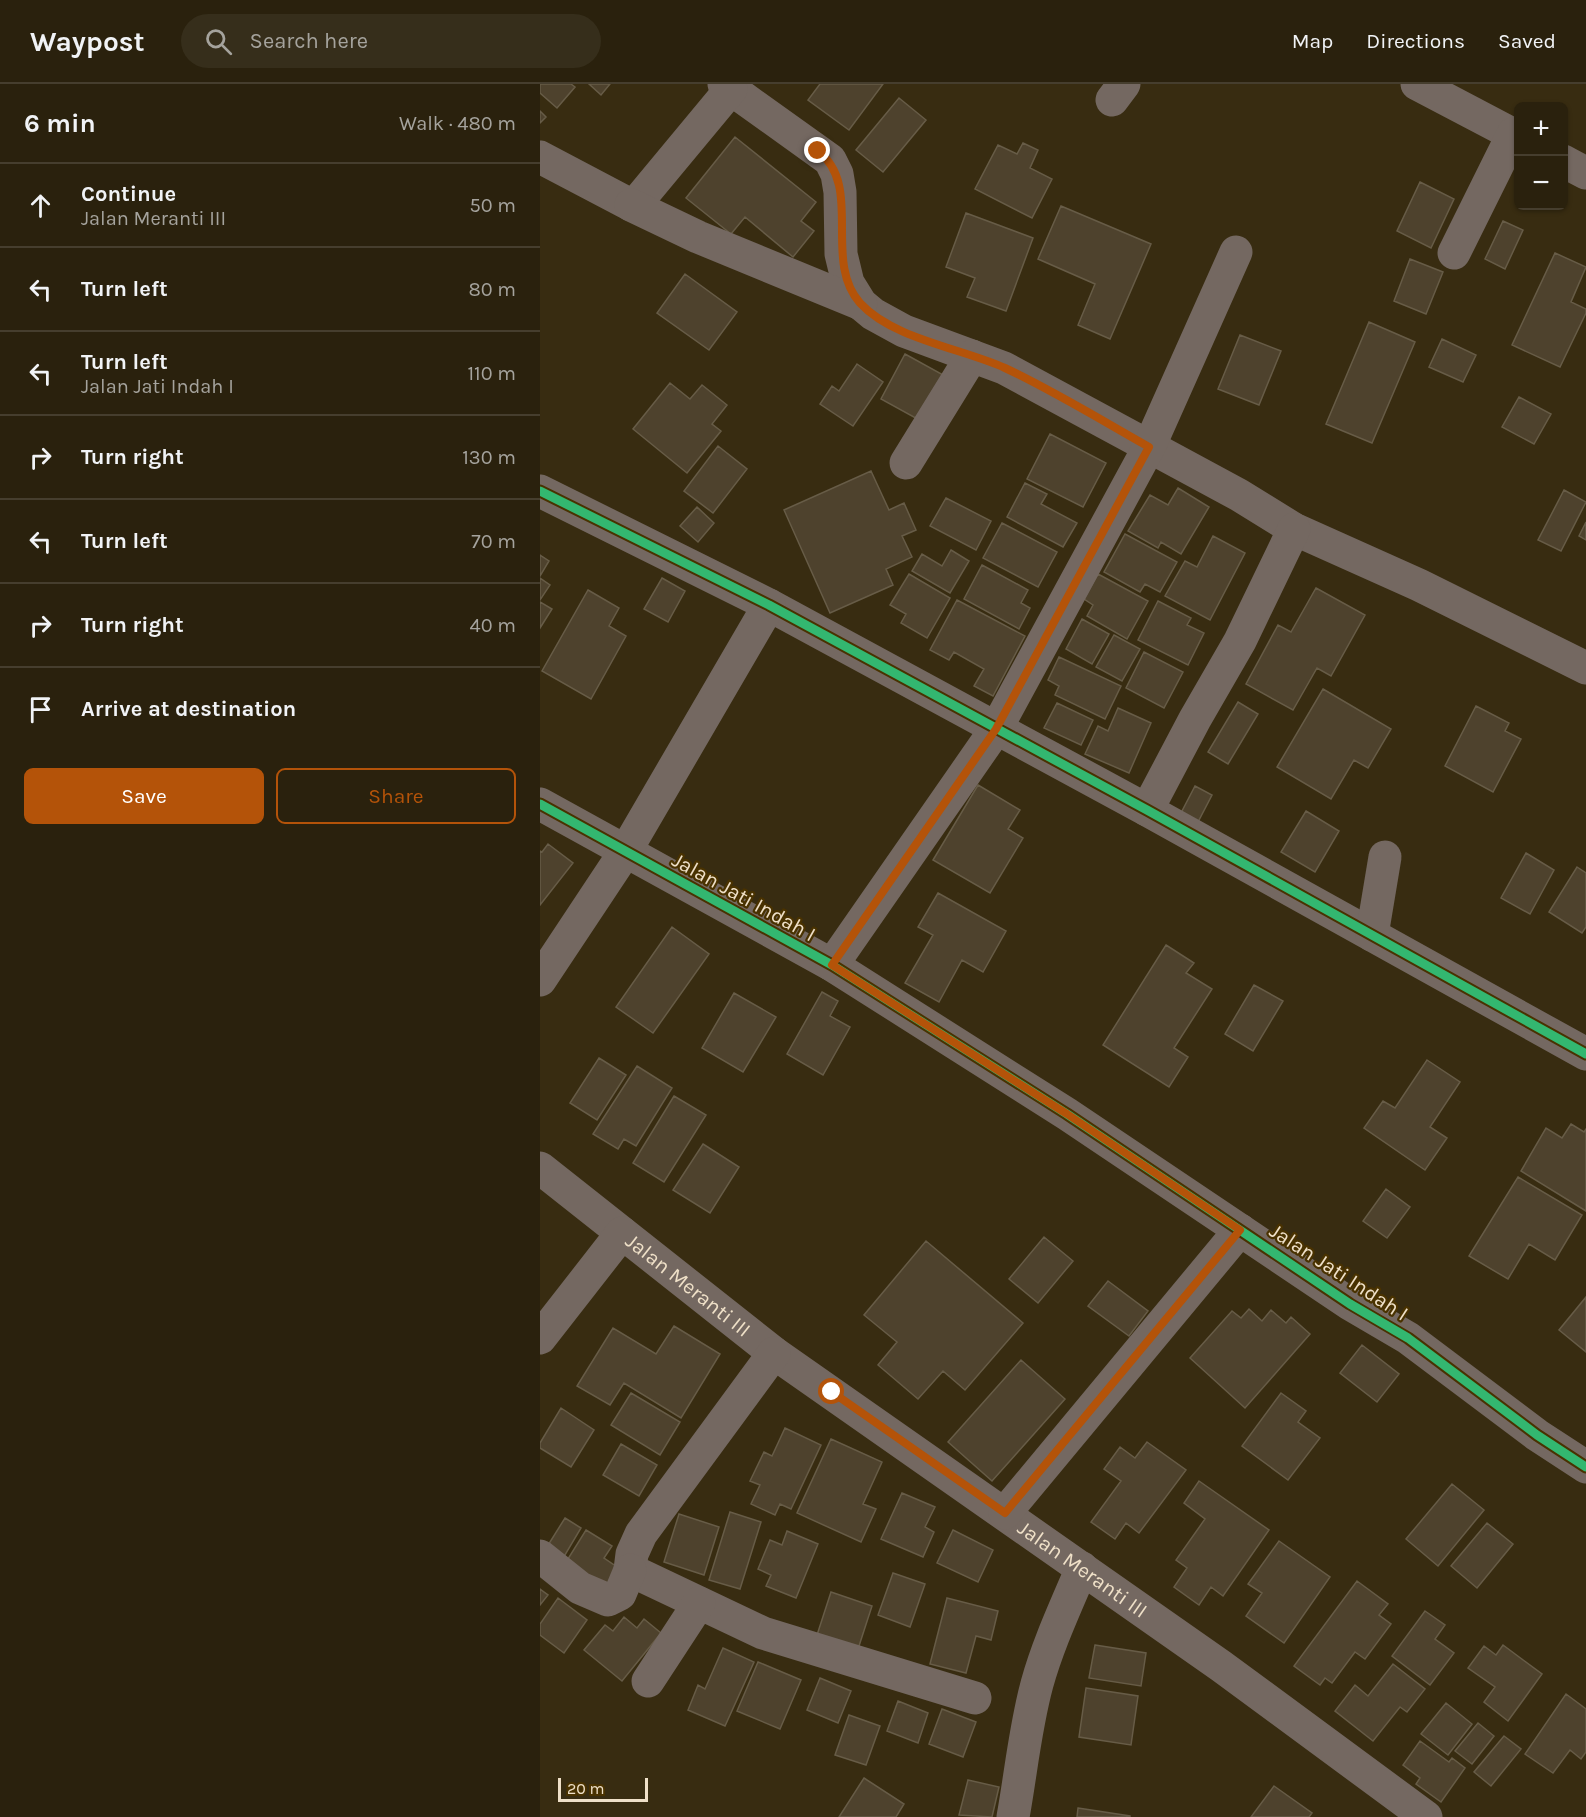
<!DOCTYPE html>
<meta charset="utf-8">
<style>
:root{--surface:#2a210d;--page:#362e1b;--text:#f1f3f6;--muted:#a5a39d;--line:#463e2e;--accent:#b45309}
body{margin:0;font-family:Karla,sans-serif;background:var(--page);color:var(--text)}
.controls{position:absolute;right:18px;top:18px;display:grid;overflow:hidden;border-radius:9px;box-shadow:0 2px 4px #0004}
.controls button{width:54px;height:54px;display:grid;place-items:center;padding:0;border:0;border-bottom:2px solid var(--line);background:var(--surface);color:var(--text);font:30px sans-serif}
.scale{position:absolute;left:18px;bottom:15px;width:90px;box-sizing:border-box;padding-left:6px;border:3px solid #efe0c8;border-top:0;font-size:16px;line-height:21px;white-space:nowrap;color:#efe0c8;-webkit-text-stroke:4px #493200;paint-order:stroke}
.stop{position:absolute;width:18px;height:18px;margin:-14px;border:4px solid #b45309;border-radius:50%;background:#fff}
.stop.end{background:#b45309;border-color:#fff;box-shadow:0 2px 6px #0008}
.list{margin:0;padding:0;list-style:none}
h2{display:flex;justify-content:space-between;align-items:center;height:78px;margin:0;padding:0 24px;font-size:26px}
h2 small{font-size:20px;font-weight:400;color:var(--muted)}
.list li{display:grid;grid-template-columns:39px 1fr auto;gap:18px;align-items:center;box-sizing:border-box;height:84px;padding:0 24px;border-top:2px solid var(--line)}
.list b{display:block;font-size:22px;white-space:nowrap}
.list p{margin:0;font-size:20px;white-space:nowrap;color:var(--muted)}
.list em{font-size:20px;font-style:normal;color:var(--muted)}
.actions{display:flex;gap:12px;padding:18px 24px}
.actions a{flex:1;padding:14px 0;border:2px solid var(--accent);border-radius:9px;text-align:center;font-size:21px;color:var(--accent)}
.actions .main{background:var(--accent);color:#fff}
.icon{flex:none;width:33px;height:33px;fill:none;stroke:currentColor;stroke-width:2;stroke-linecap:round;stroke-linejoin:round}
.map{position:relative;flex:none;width:1046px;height:1733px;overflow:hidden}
header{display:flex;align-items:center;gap:36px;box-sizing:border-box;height:84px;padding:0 30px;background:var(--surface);border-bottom:2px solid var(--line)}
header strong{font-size:28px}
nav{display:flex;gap:33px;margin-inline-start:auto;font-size:21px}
.search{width:420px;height:54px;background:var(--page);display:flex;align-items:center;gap:15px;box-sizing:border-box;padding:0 21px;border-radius:33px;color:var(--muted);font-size:22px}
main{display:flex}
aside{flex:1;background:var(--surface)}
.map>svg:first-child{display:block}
</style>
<header>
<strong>Waypost</strong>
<div class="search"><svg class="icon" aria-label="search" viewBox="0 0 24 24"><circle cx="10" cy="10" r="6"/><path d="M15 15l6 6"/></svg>Search here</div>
<nav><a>Map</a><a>Directions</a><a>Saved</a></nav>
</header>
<main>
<aside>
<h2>6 min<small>Walk · 480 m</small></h2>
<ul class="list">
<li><svg class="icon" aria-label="ahead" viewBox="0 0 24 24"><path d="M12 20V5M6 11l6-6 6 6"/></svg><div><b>Continue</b><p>Jalan Meranti III</p></div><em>50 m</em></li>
<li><svg class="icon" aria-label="left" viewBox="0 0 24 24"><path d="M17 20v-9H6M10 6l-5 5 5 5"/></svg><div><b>Turn left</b></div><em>80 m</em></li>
<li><svg class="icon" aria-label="left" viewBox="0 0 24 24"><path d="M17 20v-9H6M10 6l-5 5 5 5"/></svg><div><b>Turn left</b><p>Jalan Jati Indah I</p></div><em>110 m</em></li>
<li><svg class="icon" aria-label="right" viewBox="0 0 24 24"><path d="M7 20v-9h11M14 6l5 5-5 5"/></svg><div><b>Turn right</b></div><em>130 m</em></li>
<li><svg class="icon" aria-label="left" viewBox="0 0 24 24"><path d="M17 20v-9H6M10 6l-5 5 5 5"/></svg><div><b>Turn left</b></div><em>70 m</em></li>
<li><svg class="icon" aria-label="right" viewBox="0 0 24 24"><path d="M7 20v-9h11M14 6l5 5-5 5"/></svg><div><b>Turn right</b></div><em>40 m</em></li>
<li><svg class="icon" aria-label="arrive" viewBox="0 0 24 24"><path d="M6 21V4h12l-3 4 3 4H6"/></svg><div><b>Arrive at destination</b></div></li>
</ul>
<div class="actions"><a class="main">Save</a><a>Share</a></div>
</aside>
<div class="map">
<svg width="1046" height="1733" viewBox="0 0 1046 1733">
<rect width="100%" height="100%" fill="#382c11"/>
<!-- building -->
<path fill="#4e422d" stroke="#675c47" stroke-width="1.5" d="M0,0H31L35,3L17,24L0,9Z
M49,0H70L61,11Z
M280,0H343L309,46L268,16Z
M359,14L386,36L343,88L316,66Z
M0,27L6,33L0,39Z
M195,53L276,118L261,137L274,147L253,173L205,133L191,150L146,114Z
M483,59L498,66L490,84L512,95L492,134L435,105L458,61L477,70Z
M880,98L914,115L891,164L857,147Z
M521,122L611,160L570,255L538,241L555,200L498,175Z
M426,129L493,154L466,227L427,213L435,194L406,183Z
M963,137L983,146L965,185L945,175Z
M1015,169L1046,183L1031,218L1046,225V229L1020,283L972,261Z
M870,175L903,188L886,230L854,217Z
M145,190L197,228L169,266L117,229Z
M829,238L875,258L832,359L786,340Z
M700,251L741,267L719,321L678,305Z
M902,255L936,271L923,298L889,283Z
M365,270L405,292L381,337L341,315Z
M317,280L343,298L313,342L280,320L292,302L299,307Z
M130,299L150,315L162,301L187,321L172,340L181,347L147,389L93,345Z
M979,313L1011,330L994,360L962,343Z
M510,350L566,379L543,423L487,395Z
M178,362L207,385L173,429L144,407Z
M331,387L349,426L364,419L376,446L362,452L372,473L346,485L353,501L290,529L244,426Z
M485,399L507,410L501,420L537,439L523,463L467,433Z
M638,404L669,423L641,470L621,458L618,464L588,447L610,411L628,421Z
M1024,406L1046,418L1021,467L998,456Z
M406,414L451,437L436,466L390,442Z
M157,423L174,439L158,458L140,442Z
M1046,438V456L1039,452Z
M462,439L517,468L498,503L443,474Z
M585,450L637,478L620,508L605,500L600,508L564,488Z
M673,452L705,469L670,536L625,512L645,477L657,483Z
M411,466L429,477L410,509L372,487L382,470L402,482Z
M0,471L9,477L0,492Z
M442,481L488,506L481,519L490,524L479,545L424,515Z
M369,490L410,514L387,554L361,539L366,530L350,521Z
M558,490L608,517L587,555L547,532L553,521L544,515Z
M0,494L10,501L0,516Z
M122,494L145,507L128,538L104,525Z
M776,504L825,531L791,592L777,584L753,626L706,600L738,541L751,548Z
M48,506L79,524L69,542L86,552L51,615L2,587Z
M417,516L485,552L453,612L434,602L444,585L414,568L409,576L390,566Z
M618,517L651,534L647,541L664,549L648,581L598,556Z
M0,518L12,525L0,544Z
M542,535L569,550L552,580L526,565Z
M574,551L600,565L582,597L556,583Z
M604,568L643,588L624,624L586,604Z
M519,573L581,602L565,635L515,611L519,602L508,596Z
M783,605L851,645L828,684L814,676L791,715L737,683Z
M698,618L718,630L688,680L668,668Z
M517,619L553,636L541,661L504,644Z
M936,622L969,639L965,647L981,655L953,708L905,682Z
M578,624L611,639L589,689L545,670L558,642L568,647Z
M438,701L480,726L468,745L483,754L450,809L393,776Z
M655,702L672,711L658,738L641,729Z
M766,727L799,747L775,788L741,768Z
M8,760L33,779L0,821V767L2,768Z
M986,769L1014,786L990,830L961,814Z
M1037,783L1046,789V843L1042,849L1009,828Z
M398,809L466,847L443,888L422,876L399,918L365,899L393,851L378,843Z
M132,843L169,870L113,949L76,923Z
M626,861L654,879L646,889L672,905L634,964L648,973L629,1003L563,961Z
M714,901L743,917L713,967L685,950Z
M282,908L298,917L290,932L310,943L283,991L247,970Z
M194,909L236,933L203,988L162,964Z
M59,974L86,991L57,1036L30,1019Z
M887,976L920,998L890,1043L907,1054L885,1086L824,1044L843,1017L855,1024Z
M97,982L132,1004L96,1062L84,1055L78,1065L53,1050Z
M134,1012L166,1031L124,1098L93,1079Z
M1031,1040L1044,1048L1046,1045V1127L981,1087L1006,1044L1022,1054Z
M163,1060L199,1083L170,1129L133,1106Z
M978,1093L1042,1131L1015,1176L989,1160L968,1195L929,1172Z
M846,1105L870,1123L847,1154L823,1137Z
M504,1153L533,1177L498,1219L469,1195Z
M386,1157L483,1239L425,1306L403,1287L378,1315L338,1281L357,1258L324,1231Z
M568,1197L608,1227L589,1252L548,1222Z
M1046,1213V1268L1019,1246Z
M709,1225L722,1237L731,1226L746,1239L751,1233L770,1250L705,1324L650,1274L692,1227L701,1234Z
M134,1242L180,1270L141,1334L84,1299L70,1321L37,1302L73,1244L116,1270Z
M822,1261L859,1290L837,1318L800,1289Z
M481,1276L525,1315L452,1397L408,1358Z
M91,1309L140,1338L120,1371L71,1341Z
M741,1309L766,1327L758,1338L780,1354L748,1396L702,1362Z
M21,1324L54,1346L31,1383L0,1364V1359Z
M245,1344L281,1361L251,1425L240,1420L235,1431L211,1420L220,1401L210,1397L224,1368L232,1372Z
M291,1355L342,1378L323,1420L336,1425L321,1458L257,1429Z
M607,1358L646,1386L599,1449L586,1439L575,1455L551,1438L581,1397L564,1385L580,1363L595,1374Z
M81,1360L117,1381L99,1412L63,1391Z
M659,1397L729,1446L683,1512L671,1503L659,1521L634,1503L647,1484L636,1476L665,1435L644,1419Z
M912,1400L944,1426L898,1482L866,1455Z
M362,1409L395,1423L385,1443L394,1448L383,1473L341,1455Z
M190,1428L221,1438L200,1505L169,1496Z
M139,1430L179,1443L164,1491L124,1478Z
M25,1434L41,1444L22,1476L5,1466Z
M947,1439L973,1460L937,1504L911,1482Z
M46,1446L72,1462L64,1474L80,1485L67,1504L26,1478Z
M413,1446L453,1466L438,1498L397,1479Z
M247,1447L278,1460L256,1514L226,1502L231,1491L218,1485L230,1456L242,1461Z
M739,1457L790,1493L744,1559L706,1532L722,1509L708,1500Z
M353,1489L385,1500L370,1543L338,1531Z
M817,1497L848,1520L839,1531L851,1540L825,1575L815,1568L792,1599L785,1594L780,1601L754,1582Z
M0,1505L8,1511L0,1521Z
M291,1508L332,1522L318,1565L277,1551Z
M18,1514L47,1536L24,1569L0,1551V1540Z
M407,1514L458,1527L451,1556L436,1552L426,1589L390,1580Z
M885,1527L905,1541L895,1555L914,1569L890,1601L852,1572Z
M84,1533L97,1544L104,1535L121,1549L82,1597L44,1566L65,1541L73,1547Z
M555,1561L606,1569L601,1602L549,1594Z
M963,1561L1002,1590L968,1637L944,1618L955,1603L928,1584L944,1562L956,1571Z
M183,1564L214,1578L185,1642L148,1626L158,1601L165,1605Z
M218,1578L261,1596L240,1645L197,1627Z
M853,1580L885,1605L867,1628L860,1623L833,1657L795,1627L815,1601L828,1612Z
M280,1594L311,1607L298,1639L267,1626Z
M546,1604L598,1612L591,1661L539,1653Z
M1026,1610L1046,1625V1668L1041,1675L1030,1666L1013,1689L985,1670Z
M358,1617L388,1629L378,1659L347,1647Z
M906,1619L932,1640L908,1671L881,1650Z
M402,1625L436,1638L423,1673L389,1660Z
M309,1631L340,1642L326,1681L295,1671Z
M938,1639L954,1652L932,1680L915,1667Z
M964,1652L981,1665L951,1702L934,1688Z
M880,1657L909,1678L912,1674L925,1684L901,1718L876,1700L880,1694L863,1681Z
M324,1694L364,1720L356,1733H299Z
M428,1696L459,1703L452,1733L419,1731Z
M734,1702L772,1729L769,1733H711Z
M538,1724L590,1732V1733H537Z"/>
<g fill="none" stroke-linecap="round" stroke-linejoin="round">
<!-- minor -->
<g stroke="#746861" stroke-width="33">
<path d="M184,0L290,76L297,90L300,108L301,170L308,199L321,220L333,230L364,247L464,284L699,411L754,445L879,501L1046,584"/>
<path d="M877,0L978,53"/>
<path d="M572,16L584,0"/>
<path d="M0,73L91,121L98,117L191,5"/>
<path d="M1023,77L1046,89"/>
<path d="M91,121L158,153L321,220"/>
<path d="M914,169L973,50"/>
<path d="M366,379L432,272"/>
<path d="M0,407L229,521L607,726L1046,970"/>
<path d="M0,720L292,881L527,1030L810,1220L868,1254L997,1351L1046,1383"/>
<path d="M607,726L655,635L700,557L754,445"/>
<path d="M832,851L845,773"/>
<path d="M292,881L456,645L609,363L696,168"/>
<path d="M0,896L85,768L229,521"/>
<path id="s1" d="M0,1084L234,1269L681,1582L886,1733"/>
<path d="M0,1254L82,1149"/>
<path d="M234,1269L101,1450L92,1470L90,1486L223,1549L435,1614"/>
<path d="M465,1429L700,1146"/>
<path d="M0,1472L40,1504L68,1516L80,1510L90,1486"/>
<path d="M108,1597L159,1519"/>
<path d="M473,1733C481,1689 485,1644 497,1600C508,1560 526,1522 542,1484"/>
</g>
<defs>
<path id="cycleway" d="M0,407L229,521L607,726L1046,970
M0,720L292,881L527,1030L810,1220L868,1254L997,1351L1046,1383"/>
</defs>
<!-- cycleway casing -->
<use href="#cycleway" stroke="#493200" stroke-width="13"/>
<!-- cycleway -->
<use href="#cycleway" stroke="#33b770" stroke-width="9"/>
</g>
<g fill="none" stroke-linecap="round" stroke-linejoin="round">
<!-- route -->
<path stroke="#b45309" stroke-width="8" d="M278,67C324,102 282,176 320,219C353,255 421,264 465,284C514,307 561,336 609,363L456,645L292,881L527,1030L700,1146L465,1429L292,1308"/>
</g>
<g text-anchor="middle" stroke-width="4.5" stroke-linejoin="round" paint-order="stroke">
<!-- street labels -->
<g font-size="21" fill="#efe0c8" stroke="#493200">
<text transform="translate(204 813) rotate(29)" y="7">Jalan Jati Indah I</text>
<text transform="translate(799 1188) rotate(33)" y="7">Jalan Jati Indah I</text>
<text dy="7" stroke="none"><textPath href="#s1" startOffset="189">Jalan Meranti III</textPath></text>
<text dy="7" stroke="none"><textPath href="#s1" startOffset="675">Jalan Meranti III</textPath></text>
</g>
</g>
</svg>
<div class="controls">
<button>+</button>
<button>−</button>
</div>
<div class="scale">20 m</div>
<div class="stop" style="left:292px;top:1308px"></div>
<div class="stop end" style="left:278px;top:67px"></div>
</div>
</main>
